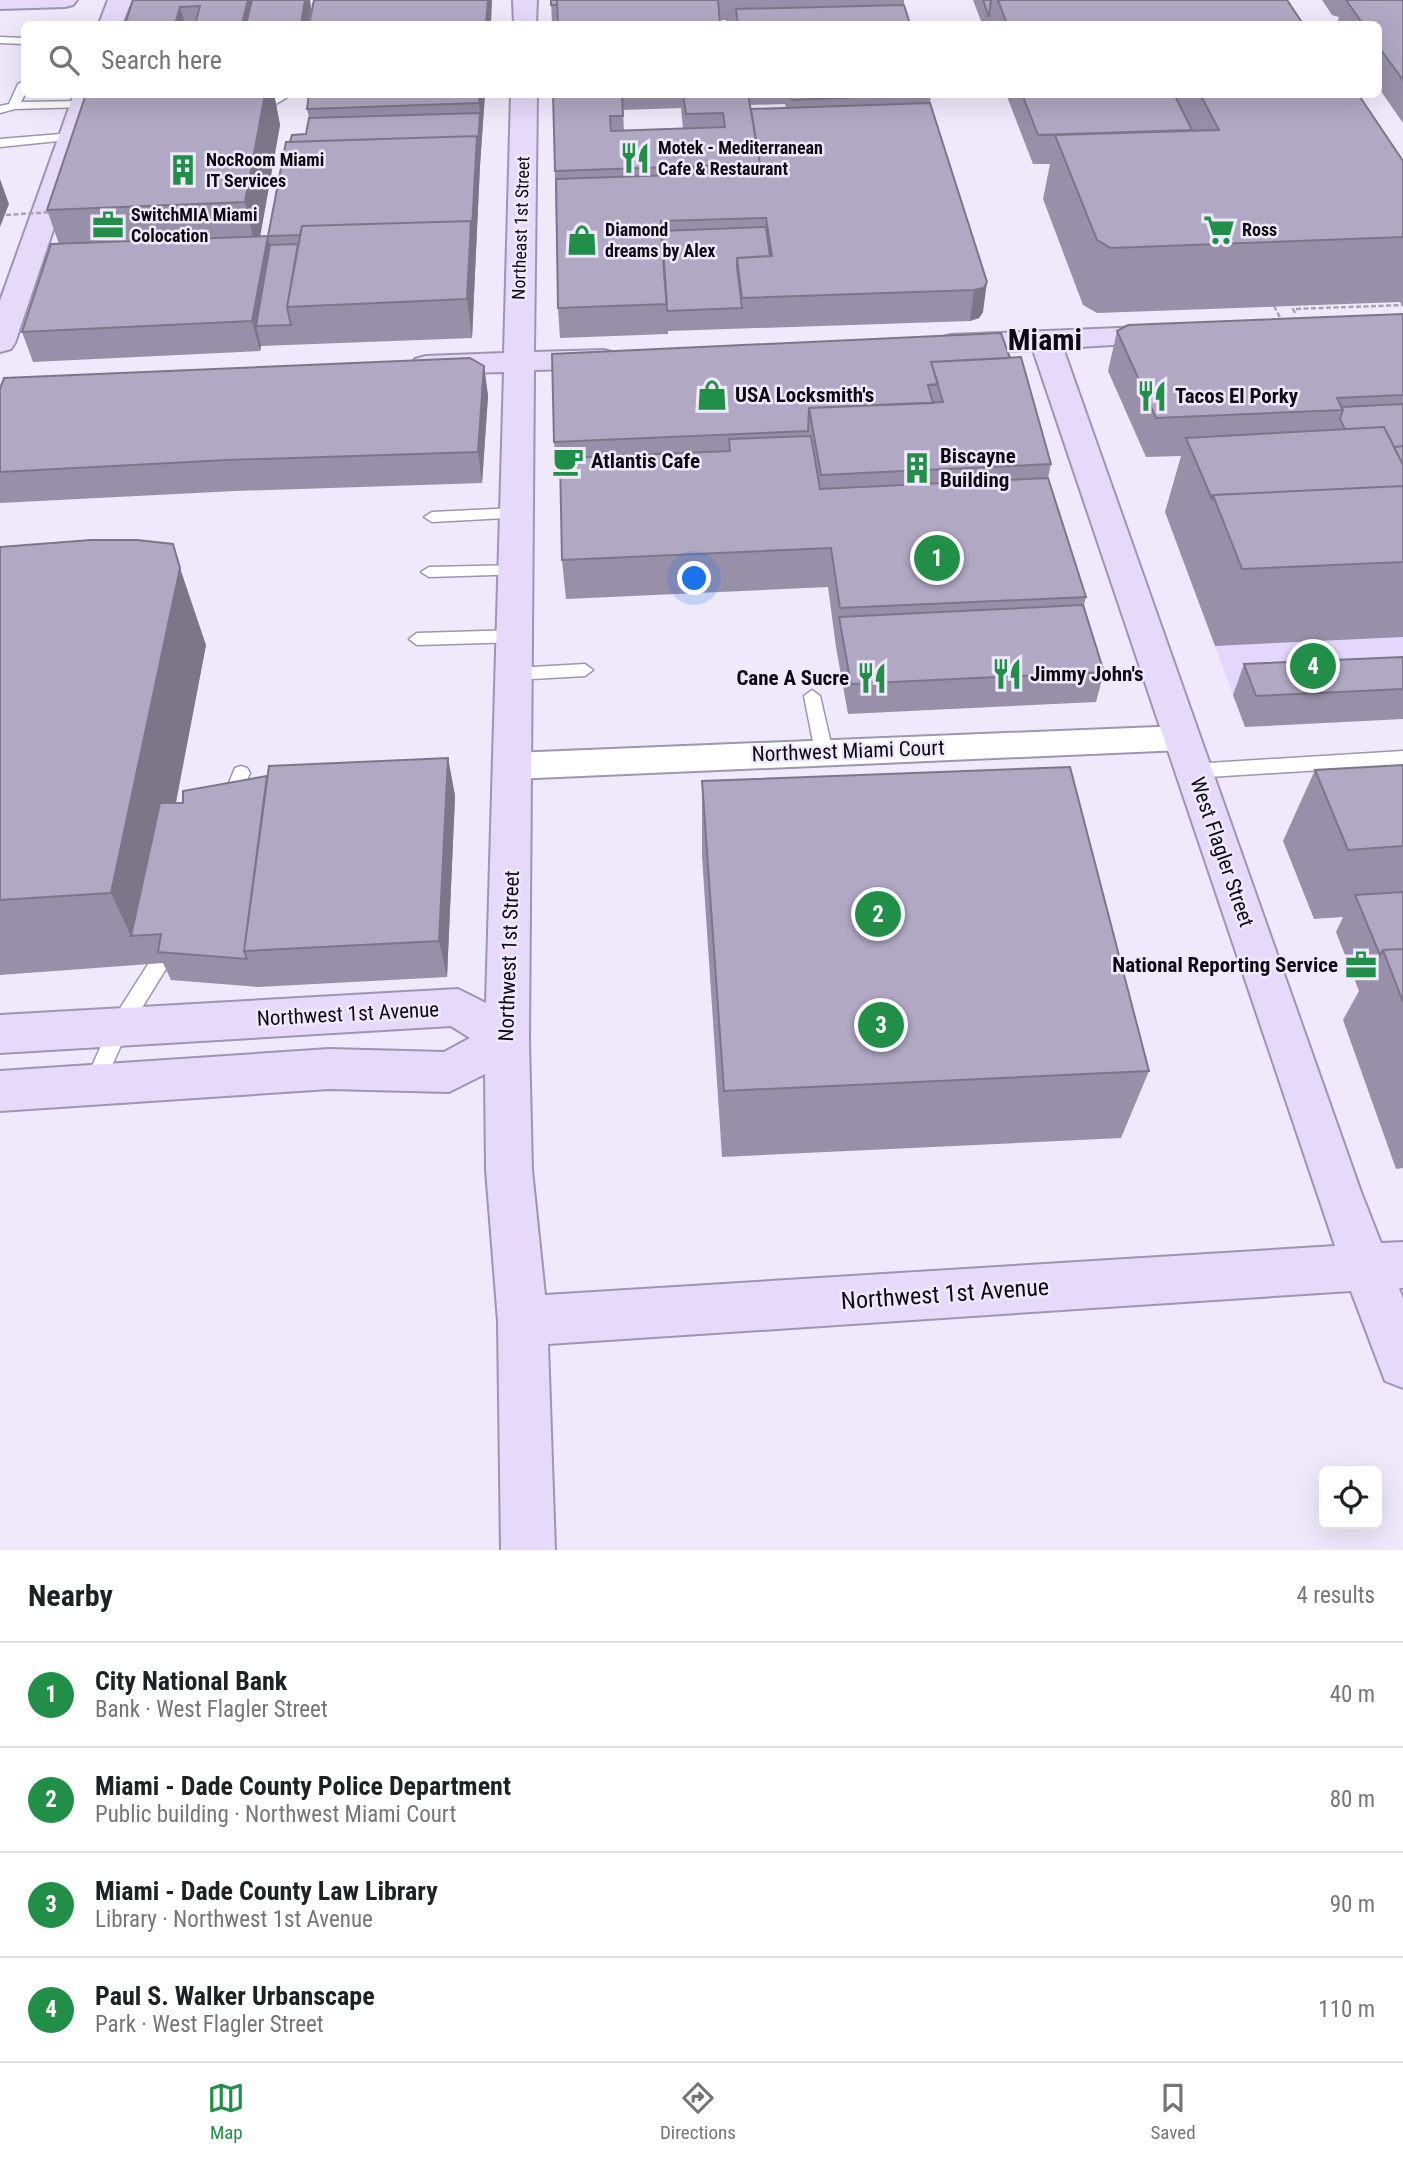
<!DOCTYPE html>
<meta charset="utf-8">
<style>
:root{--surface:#fff;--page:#f6f6f6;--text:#202124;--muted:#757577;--line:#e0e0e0;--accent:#218f47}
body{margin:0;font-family:"Roboto Condensed",sans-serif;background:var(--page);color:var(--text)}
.controls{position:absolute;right:21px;bottom:21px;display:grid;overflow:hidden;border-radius:10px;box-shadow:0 7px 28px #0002}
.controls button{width:63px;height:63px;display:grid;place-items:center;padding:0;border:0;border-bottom:2px solid var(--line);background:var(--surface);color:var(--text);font:35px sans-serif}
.you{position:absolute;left:695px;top:579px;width:24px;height:24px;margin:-18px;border:5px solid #fff;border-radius:50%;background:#1a73e8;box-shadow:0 0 0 10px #1a73e833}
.badge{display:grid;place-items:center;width:46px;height:46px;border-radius:50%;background:var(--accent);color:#fff;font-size:23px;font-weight:700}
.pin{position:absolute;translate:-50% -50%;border:4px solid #fff;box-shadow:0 2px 7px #0006}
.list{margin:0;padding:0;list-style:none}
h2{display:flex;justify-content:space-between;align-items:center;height:91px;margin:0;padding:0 28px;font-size:30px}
h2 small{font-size:23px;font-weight:400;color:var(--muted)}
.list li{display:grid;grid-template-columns:46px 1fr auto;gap:21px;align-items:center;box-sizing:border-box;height:105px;padding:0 28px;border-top:2px solid var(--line)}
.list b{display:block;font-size:26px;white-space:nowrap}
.list p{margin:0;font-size:23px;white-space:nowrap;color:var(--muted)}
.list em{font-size:23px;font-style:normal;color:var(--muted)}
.icon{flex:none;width:38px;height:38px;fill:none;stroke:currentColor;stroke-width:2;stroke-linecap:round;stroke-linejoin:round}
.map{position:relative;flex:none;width:1403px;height:1550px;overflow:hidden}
.search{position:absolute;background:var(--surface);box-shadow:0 7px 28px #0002;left:21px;right:21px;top:21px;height:77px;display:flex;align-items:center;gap:18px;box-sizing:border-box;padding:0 24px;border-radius:10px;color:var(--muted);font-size:26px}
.sheet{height:511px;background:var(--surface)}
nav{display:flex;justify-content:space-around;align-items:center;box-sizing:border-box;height:98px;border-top:2px solid var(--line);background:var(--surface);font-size:19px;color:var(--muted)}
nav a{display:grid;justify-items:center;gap:4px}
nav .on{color:var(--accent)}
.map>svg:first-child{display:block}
</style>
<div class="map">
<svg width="1403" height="1550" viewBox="0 0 1403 1550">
<rect width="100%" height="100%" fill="#efe9fb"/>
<!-- green -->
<path fill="#e4d7fe" d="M1403,637V687L1233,695L1215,646Z"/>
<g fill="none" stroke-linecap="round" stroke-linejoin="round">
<defs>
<path id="lane" d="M0,37L24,38V44L0,43Z
M24,81L25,94L21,102L84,101L90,104L84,107L15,109L0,113V106L9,104L18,84Z
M276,94H291C280,103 259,115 246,106Z
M73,133L77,135V139L0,147V139Z
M517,508L525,513L522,517L432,522L424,517L432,512Z
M516,565L522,566L524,570L522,574L429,577L421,572L429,567Z
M516,630L524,636L516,642L417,645L409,639L417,633Z
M585,664L593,670L585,676L515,680L507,674L515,668Z
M812,690L820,696L833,752L824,759L815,752L804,696Z
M1403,751V765L1193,778L1187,776L1184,771L1187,766L1193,764Z
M241,766L247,768L250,773L241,794L232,803H220L217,798L228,785L235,768Z
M159,956L166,958L169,964L127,1032L101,1090L94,1093L87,1090L84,1084L112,1021L152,958Z"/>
<path id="street" d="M1182,726L1194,729L1198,738L1194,747L1182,750L513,779L501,775L496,766L501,757L513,753Z"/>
<path id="secondary" d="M0,0H77L73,5L65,7L0,9Z
M108,0H132L122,24H99Z
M513,0H537L536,24H514Z
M74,94H99L15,343L11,349L0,352V301Z
M511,94H537L534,352L604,350L615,353L619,359L615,365L604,368L534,370L529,1040L532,1170L545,1295L1335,1246L1033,350L951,353L940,350L936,344L940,338L951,335L1167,326L1178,329L1182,335L1178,341L1063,348L1361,1192L1381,1243L1403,1242V1288H1399L1403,1299V1388L1385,1381L1351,1291L548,1344L555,1550H501L498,1321L486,1170L485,1074L449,1092L329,1089L0,1111V1071L329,1049L444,1052L470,1038L451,1026L0,1053V1015L458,989L486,1003L504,372L426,374L415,371L411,365L415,359L426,356L504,353Z"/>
</defs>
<!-- lane casing -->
<use href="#lane" stroke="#9e95b1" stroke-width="3"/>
<!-- street casing -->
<use href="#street" stroke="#9e95b1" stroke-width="4"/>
<!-- secondary casing -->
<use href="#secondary" stroke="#9e95b1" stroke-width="4"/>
<!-- path -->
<path stroke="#a7a2b2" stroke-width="2.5" stroke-dasharray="5 2.5" stroke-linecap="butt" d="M1295,313L1293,309L1403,305"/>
<!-- lane -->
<use href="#lane" fill="#fff" fill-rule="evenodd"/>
<!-- street -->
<use href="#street" fill="#fff" fill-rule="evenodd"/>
<!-- secondary -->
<use href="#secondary" fill="#e6d9fa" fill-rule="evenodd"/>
<!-- path-bridge -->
<path stroke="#a7a2b2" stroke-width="2.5" stroke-dasharray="5 2.5" stroke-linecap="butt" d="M6,215L53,212
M1274,306L1283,323"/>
</g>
<!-- wall -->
<path fill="#9890a9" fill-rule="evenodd" d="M133,0H310L311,8L308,24H125Z
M551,0H904V5L910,24H727L726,20L552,24Z
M973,0H1287L1303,24H982Z
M1322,0H1403V123L1378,87V24H1337L1339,17L1332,15Z
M86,94H274L280,125L260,236H268L290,142L306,134L309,118L307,109L309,94H485L480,165L472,338L261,346L260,351L33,362L22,332L59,244L47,210Z
M553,94H931L930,103L983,312L979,318L970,321L668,331V334L560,338L558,308ZM785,104L786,108L751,109L750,105ZM681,108L683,129L624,131L623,110Z
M1006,94H1358L1403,161V306L1400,302L1097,313L1083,305L1043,199L1050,164H1033Z
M1403,314V637L1215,646L1165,512L1181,456L1146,457L1108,371L1117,331Z
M1010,358L1051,464L1048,478L1086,597L1084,605L1104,672L1096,702L848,714L836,647L828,587L566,599L562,560L561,473H556L554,442Z
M484,366L488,396L482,483L235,491L0,503V389Z
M0,547L206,645L176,803H183L448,758L455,796L447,977L258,987L171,980L163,963L0,975Z
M1403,657V719L1245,727L1233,695L1244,664Z
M1403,765V1168L1396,1169L1343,1020L1359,991L1336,932L1343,917L1314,919L1283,841L1315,770Z
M702,781L1149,1071L1121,1138L722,1157L702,856Z"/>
<!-- shaded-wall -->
<path fill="#7c7689" d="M248,0H256L254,24H242Z
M305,0H310L311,8L308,24H301Z
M488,0H492L491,24H486Z
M180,7L185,24H175Z
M265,94H274L280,125L257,254L245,202Z
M480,94H485L480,165L472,338L467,299L477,136L480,113L479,103Z
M0,179L9,204L0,227Z
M268,236L275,266L256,326L261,346L260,351L252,321Z
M987,282L983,312L979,318L970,321L974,290Z
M484,366L488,396L482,483L478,452Z
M180,568L206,645L150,935L131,936L111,893Z
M448,758L455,796L447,977L439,941Z"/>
<!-- building -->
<path fill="#b1a8c4" stroke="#7c7689" stroke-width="2" d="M133,0H248L242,24H195L200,6L180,7L175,24H125Z
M252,0H305L301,24H246Z
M314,0H488L486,24H309Z
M551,0H557V5H551Z
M557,0H718L720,24H558Z
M983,0H991L989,17Z
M998,0H1287L1303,24H1007Z
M1346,0H1403V80L1378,46V24H1363Z
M904,5L910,24H738L736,9Z
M86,94H265L245,202L47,210Z
M309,94H480L479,103L307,109Z
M553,94H622L623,116H610L611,131L725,127L723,113L686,114L683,94H748L760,164L555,171Z
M791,94H928L792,100Z
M1022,94H1174L1192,130L1038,135Z
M1200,94H1358L1403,161V237L1111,248L1097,240L1055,135L1219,130Z
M930,103L987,282L984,288L974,290L742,298L737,258L772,256L766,218L661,221L667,304L558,308L556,179L760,172V164L751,109Z
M480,113L478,145L477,136L290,142L292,135L306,134L309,118Z
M477,136L472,229L471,221L302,226L300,235L268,236L252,321L22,332L51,244L268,236L286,142Z
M471,221L467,299L287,307L302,226Z
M766,227L770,256L737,258V267L742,308L667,311L661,231Z
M298,244L287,307L291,325L256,326L270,245Z
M1403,314V395L1337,398L1343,410L1156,418L1117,331L1128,325Z
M1001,333L1010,358L931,362L938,384L928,385L933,403L809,408L808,431L554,442L552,354Z
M1021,357L1051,464L821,475L809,408L943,402L931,362Z
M470,358L484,366L478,452L227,460L0,472V389L4,378Z
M1403,404V446L1394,447L1384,427L1345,429L1340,419L1343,410L1341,407Z
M1384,427L1403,465V486L1213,495L1212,499L1186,438Z
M811,436L820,489L1048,478L1086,597L840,608L831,548L562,560L560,458L730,451L729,439Z
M1403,446V465L1394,447Z
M1403,486V562L1242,569L1213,495Z
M91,540H137L173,544L180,568L111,893L0,900V547Z
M1083,605L1104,672L851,684L839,617Z
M1403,657V689L1256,696L1244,664Z
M448,758L439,941L244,951L269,766Z
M1403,765V846L1348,850L1315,770Z
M1070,767L1149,1071L724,1091L702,781Z
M267,776L244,951L247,959L158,952L161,934L131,936L160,803H183V791Z
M1403,892V949L1383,950L1380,955L1355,895Z
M1403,949V1002L1383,950Z"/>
<!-- icons -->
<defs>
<symbol id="restaurant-bare" viewBox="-9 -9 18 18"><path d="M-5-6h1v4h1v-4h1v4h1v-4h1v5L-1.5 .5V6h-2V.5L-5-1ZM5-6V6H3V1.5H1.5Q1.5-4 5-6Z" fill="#218f47" stroke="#efe9fb" stroke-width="2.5" paint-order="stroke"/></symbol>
<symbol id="building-bare" viewBox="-9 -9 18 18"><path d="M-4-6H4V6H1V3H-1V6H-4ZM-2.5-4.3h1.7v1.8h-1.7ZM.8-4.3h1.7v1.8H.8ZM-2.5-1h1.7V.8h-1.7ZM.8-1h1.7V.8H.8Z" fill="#218f47" stroke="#efe9fb" stroke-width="2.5" paint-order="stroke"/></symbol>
<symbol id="office-bare" viewBox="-9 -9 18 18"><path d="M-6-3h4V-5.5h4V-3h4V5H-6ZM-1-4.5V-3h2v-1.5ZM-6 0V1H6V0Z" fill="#218f47" stroke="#efe9fb" stroke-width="2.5" paint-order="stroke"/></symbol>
<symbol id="supermarket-bare" viewBox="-9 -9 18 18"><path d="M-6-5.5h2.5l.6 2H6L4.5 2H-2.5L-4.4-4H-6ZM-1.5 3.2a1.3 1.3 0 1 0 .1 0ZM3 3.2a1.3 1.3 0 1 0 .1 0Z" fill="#218f47" stroke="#efe9fb" stroke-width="2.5" paint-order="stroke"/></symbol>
<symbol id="shop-bare" viewBox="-9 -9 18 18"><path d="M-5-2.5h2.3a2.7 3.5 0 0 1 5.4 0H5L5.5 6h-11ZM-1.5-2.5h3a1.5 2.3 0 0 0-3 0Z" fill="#218f47" stroke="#efe9fb" stroke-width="2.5" paint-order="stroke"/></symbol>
<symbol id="cafe-bare" viewBox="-9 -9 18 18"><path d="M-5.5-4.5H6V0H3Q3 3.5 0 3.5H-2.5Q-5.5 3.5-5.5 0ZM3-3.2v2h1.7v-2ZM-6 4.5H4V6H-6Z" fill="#218f47" stroke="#efe9fb" stroke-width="2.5" paint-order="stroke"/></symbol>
</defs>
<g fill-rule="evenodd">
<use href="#restaurant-bare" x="613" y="136" width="44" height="44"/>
<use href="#building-bare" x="161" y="148" width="44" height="44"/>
<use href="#office-bare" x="86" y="203" width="44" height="44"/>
<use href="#supermarket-bare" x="1197" y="208" width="44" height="44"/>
<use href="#shop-bare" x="560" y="218" width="44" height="44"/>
<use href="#shop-bare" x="690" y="373" width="44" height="44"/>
<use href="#restaurant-bare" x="1130" y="374" width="44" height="44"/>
<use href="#cafe-bare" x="546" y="439" width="44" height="44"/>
<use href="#building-bare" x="895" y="446" width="44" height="44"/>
<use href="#restaurant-bare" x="985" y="652" width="44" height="44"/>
<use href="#restaurant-bare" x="850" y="656" width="44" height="44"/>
<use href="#office-bare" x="1339" y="943" width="44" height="44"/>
</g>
<g text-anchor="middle" stroke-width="5" stroke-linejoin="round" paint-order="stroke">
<!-- far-poi labels -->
<g font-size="18" font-weight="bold" fill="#0d0a14" stroke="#efe9fb" text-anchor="start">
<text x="658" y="154">Motek - Mediterranean<tspan x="658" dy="21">Cafe &amp; Restaurant</tspan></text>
<text x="206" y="166">NocRoom Miami<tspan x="206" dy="21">IT Services</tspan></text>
<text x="131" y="221">SwitchMIA Miami<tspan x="131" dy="21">Colocation</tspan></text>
<text x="605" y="236">Diamond<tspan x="605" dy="21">dreams by Alex</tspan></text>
<text x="1242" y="236">Ross</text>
</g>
<!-- far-street labels -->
<g font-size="18" fill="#0d0a14" stroke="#efe9fb">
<text transform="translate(521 228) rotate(-88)" y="6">Northeast 1st Street</text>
</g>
<!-- poi labels -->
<g font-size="21" font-weight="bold" fill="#0d0a14" stroke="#efe9fb" text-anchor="start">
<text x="735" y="402">USA Locksmith's</text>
<text x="1175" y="403">Tacos El Porky</text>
<text x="940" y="463">Biscayne<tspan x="940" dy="24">Building</tspan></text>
<text x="591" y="468">Atlantis Cafe</text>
<text x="1030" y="681">Jimmy John's</text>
<text x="849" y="685" text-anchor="end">Cane A Sucre</text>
<text x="1338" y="972" text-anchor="end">National Reporting Service</text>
</g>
<!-- street labels -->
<g font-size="21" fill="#0d0a14" stroke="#efe9fb">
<text transform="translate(848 751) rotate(-2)" y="7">Northwest Miami Court</text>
<text transform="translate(1222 852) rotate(71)" y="7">West Flagler Street</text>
<text transform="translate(509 956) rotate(-88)" y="7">Northwest 1st Street</text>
<text transform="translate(348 1014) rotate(-3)" y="7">Northwest 1st Avenue</text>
</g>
<!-- near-street labels -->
<g font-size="24" fill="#0d0a14" stroke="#efe9fb">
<text transform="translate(945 1294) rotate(-4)" y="8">Northwest 1st Avenue</text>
</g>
<!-- far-town labels -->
<g font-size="30" font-weight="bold" fill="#0d0a14" stroke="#efe9fb">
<text x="1045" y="350">Miami</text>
</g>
</g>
</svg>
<div class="controls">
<button><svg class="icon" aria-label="locate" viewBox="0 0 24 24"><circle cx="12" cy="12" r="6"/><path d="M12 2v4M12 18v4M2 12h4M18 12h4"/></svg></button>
</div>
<div class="you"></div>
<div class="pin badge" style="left:937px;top:558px">1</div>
<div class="pin badge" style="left:878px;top:914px">2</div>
<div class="pin badge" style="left:881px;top:1025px">3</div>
<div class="pin badge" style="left:1313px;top:666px">4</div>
<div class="search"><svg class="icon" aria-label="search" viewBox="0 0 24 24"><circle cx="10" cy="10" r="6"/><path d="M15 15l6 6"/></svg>Search here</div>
</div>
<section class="sheet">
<h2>Nearby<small>4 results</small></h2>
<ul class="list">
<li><span class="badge">1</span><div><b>City National Bank</b><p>Bank · West Flagler Street</p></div><em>40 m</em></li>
<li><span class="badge">2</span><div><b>Miami - Dade County Police Department</b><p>Public building · Northwest Miami Court</p></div><em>80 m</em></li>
<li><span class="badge">3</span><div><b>Miami - Dade County Law Library</b><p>Library · Northwest 1st Avenue</p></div><em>90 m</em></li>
<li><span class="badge">4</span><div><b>Paul S. Walker Urbanscape</b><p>Park · West Flagler Street</p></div><em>110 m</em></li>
</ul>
</section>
<nav>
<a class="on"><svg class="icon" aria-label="map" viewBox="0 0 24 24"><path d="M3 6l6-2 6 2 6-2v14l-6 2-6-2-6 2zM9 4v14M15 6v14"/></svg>Map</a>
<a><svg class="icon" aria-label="directions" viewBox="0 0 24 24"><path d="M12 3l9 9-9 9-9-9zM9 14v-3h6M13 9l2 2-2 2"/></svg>Directions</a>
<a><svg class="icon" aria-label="saved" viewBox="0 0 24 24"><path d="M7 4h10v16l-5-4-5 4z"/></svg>Saved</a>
</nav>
